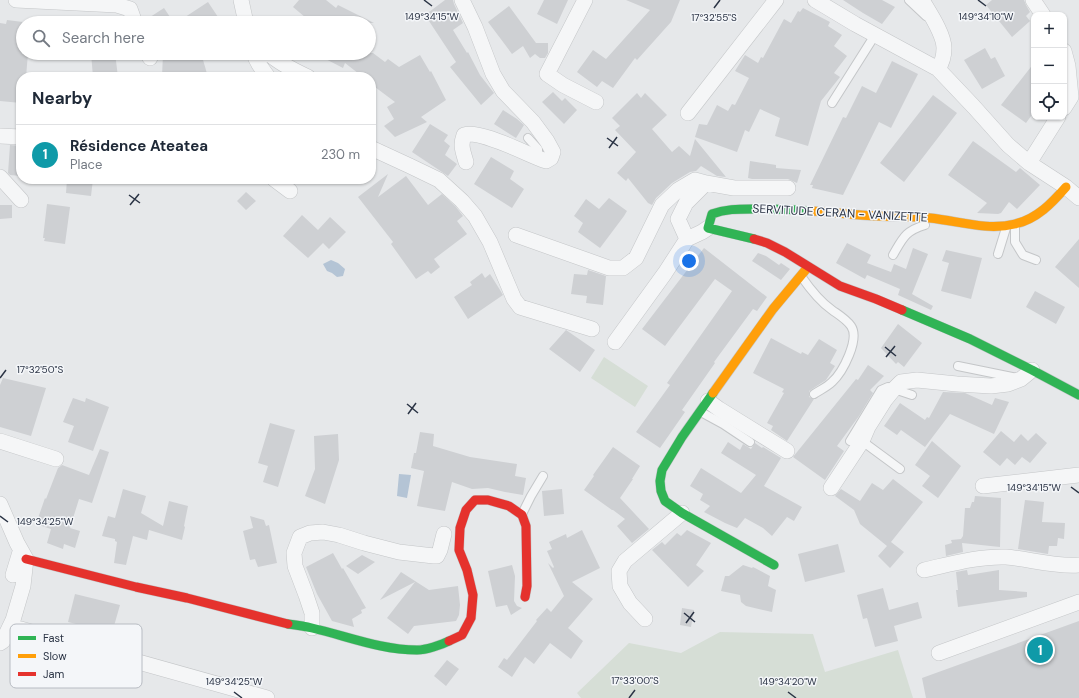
<!DOCTYPE html>
<meta charset="utf-8">
<style>
:root{--surface:#fff;--page:#f2f2f3;--text:#1f2937;--muted:#747a83;--line:#e0e1e3;--accent:#6c737f}
body{margin:0;font-family:"DM Sans",sans-serif;background:var(--page);color:var(--text)}
.controls{position:absolute;right:12px;top:12px;display:grid;overflow:hidden;border-radius:8px;box-shadow:0 1px 3px #0004}
.controls button{width:36px;height:36px;display:grid;place-items:center;padding:0;border:0;border-bottom:1px solid var(--line);background:var(--surface);color:var(--text);font:20px sans-serif}
.you{position:absolute;left:689px;top:261px;width:14px;height:14px;margin:-10px;border:3px solid #fff;border-radius:50%;background:#1a73e8;box-shadow:0 0 0 6px #1a73e833}
.badge{display:grid;place-items:center;width:26px;height:26px;border-radius:50%;background:var(--accent);color:#fff;font-size:13px;font-weight:700}
.pin{position:absolute;translate:-50% -50%;border:2px solid #fff;box-shadow:0 1px 4px #0006}
.list{margin:0;padding:0;list-style:none}
h2{display:flex;justify-content:space-between;align-items:center;height:52px;margin:0;padding:0 16px;font-size:17px}
h2 small{font-size:13px;font-weight:400;color:var(--muted)}
.list li{display:grid;grid-template-columns:26px 1fr auto;gap:12px;align-items:center;box-sizing:border-box;height:60px;padding:0 16px;border-top:1px solid var(--line)}
.list b{display:block;font-size:15px;white-space:nowrap}
.list p{margin:0;font-size:13px;white-space:nowrap;color:var(--muted)}
.list em{font-size:13px;font-style:normal;color:var(--muted)}
.icon{flex:none;width:22px;height:22px;fill:none;stroke:currentColor;stroke-width:2;stroke-linecap:round;stroke-linejoin:round}
.map{position:relative;flex:none;width:1079px;height:698px;overflow:hidden}
.search{position:absolute;background:var(--surface);box-shadow:0 1px 3px #0004;left:16px;top:16px;width:360px;height:44px;display:flex;align-items:center;gap:10px;box-sizing:border-box;padding:0 14px;border-radius:22px;color:var(--muted);font-size:15px}
.panel{position:absolute;background:var(--surface);box-shadow:0 1px 3px #0004;left:16px;top:72px;width:360px;height:112px;border-radius:16px}
.map>svg:first-child{display:block}
</style>
<div class="map">
<svg width="1079" height="698" viewBox="0 0 1079 698">
<rect width="100%" height="100%" fill="#e6e8ea"/>
<!-- green -->
<path fill="#d6ded6" d="M604,357L648,386L635,407L591,378Z
M720,632L813,634L825,672L898,650L913,698H581L577,693L629,643L681,653Z"/>
<!-- water -->
<path fill="#b4c4d5" d="M331,260L338,263L345,269L343,276L337,277L332,273L327,271L323,264Z
M399,474L411,475L407,498L397,496Z"/>
<!-- building -->
<path fill="#ced0d3" d="M299,0H326L336,8L338,5L374,23H312L293,7Z
M445,0H453L454,4L463,23L453,30L467,53L468,52L480,75L494,93L481,105L450,67L456,62L425,15Z
M544,0H568L557,24L537,14Z
M626,0H680L671,22L637,60L635,58L613,88L602,81L597,87L577,72L593,50L606,59L650,10Z
M843,0H882L895,7L882,24L863,13Z
M992,0H1024L1026,5L1030,12L1026,16L1030,21L1012,37L986,5Z
M208,2L222,23H176Z
M509,6L536,43H548V53L545,58H540L535,54L530,58L523,46L512,54L488,22Z
M164,8L174,23H144V21Z
M803,8L830,22L828,26L842,35L834,46L847,56L834,73L840,77L821,101L808,146L775,136L780,118L760,109L749,132L745,130L737,152L695,137L699,124L707,125L717,105L728,111L732,104L735,105L749,78L735,71L745,55L758,63L761,57L763,58L784,19L791,23L798,11L800,12Z
M7,20L23,22V53H28L26,77H21V103L0,101V23L6,24Z
M985,48L991,59L995,57L1005,76L982,89L964,60Z
M91,53H115L118,77H93Z
M163,53H201L208,77H162Z
M314,53H373L385,62L388,59L399,67L420,55L430,72L431,71L446,100L421,117L427,122L395,137L384,126L394,119L387,107L395,102L371,84V77H363L345,63L343,68Z
M892,61L918,74L891,128L879,122L843,195L812,188L813,185H810L843,117L846,118L862,86L876,93Z
M1034,63V112L1026,123L1001,105Z
M553,92L562,101L565,98L577,110L564,124L542,102Z
M637,93L641,98L645,93L667,115L652,129L672,152L679,146L690,156L695,139L726,177L717,176L701,166L696,171L690,172L672,183L656,198L652,205L648,203L628,178L626,181L617,173L636,152L615,130L620,126L612,118Z
M933,95L957,113L904,182L880,163Z
M503,110L517,119L524,125L516,138L494,124Z
M430,124L448,135L444,141L450,146L445,155L457,164L448,176L412,152Z
M973,141L1016,172L1020,168L1040,185L1017,209L1009,202L1001,213L998,214L977,213L987,203L948,175Z
M10,145L21,146V176L10,175L8,173Z
M491,157L514,171L510,179L524,189L512,208L474,184Z
M750,161L776,165V168L801,170L797,183L788,179H752L748,178Z
M388,174L378,197L406,176L428,205L442,194L456,207L463,216L457,221L467,234L434,259L440,267L431,274L428,271L416,279L391,244L393,242L358,197Z
M67,179H93L91,196L66,193Z
M246,192L256,201L246,210L237,201Z
M609,198L627,211L624,216L600,248L578,232L583,223L574,216L586,199L599,209Z
M47,204L70,207L65,244L44,241L45,238H43Z
M0,205H12V218L0,219Z
M302,215L318,230L330,217L346,232L329,249L323,243L308,258L283,236Z
M1079,239V288L1055,267Z
M847,243L871,255L867,263L891,272L894,264L906,269L913,248L928,254L912,294L933,306L931,310L898,295L900,289L867,275L865,279L836,263Z
M704,248L767,297L757,311L753,309L714,362L715,363L682,410L685,412L660,448L636,432L670,385L667,383L732,291L715,279L665,346L642,329Z
M946,250L982,258L971,299L941,291L949,263L942,261Z
M758,253L766,256L779,265L781,263L790,269L781,280L752,261Z
M588,270L606,276L603,305L586,303L587,296L571,294L574,274L587,275Z
M482,273L485,278L490,274L500,290L503,295L468,319L454,297L472,285L470,282Z
M1035,291L1065,307L1056,324L1026,307Z
M898,324L922,343L904,367L898,362L896,364L881,348Z
M566,330L595,350L580,372L549,349Z
M771,338L801,354L802,352L808,355L819,339L837,350L830,363L835,366L826,380L809,391V397L814,399L787,441L771,430L773,426L767,423L784,393L782,392L784,389L753,373Z
M868,365L884,376L870,390L873,393L859,416L837,446L844,451L825,480L793,457L856,379L858,380Z
M3,378L46,388L31,436L0,427V385Z
M943,392L965,393L992,405L995,398L1009,402L994,434L950,414L925,447L901,430L897,435L884,426L900,403L925,420L927,417L929,418Z
M73,398L85,402L86,398L109,407L93,451L68,442L74,426L63,422Z
M270,423L295,430L278,487L263,482L268,466L258,463Z
M1001,431L1014,442L1021,434L1028,441L1036,433L1047,443L1030,463L1022,457L1015,465L1007,458L1000,466L983,452Z
M420,432L434,434L433,446L470,457L517,464L515,476L526,478L523,495L505,492L488,488L472,489L452,482L445,511L417,506L424,471L411,468L414,453H416Z
M338,434L339,460L325,504L305,496L315,469L314,436Z
M932,441L961,466L938,498L922,486L930,476L915,465Z
M728,442L740,450L743,444L751,449L755,443L762,448L763,447L781,458L764,486L802,507L794,521L787,517L772,536L763,528L745,518L737,528L725,523L704,512L710,506L700,500L703,494L690,486L701,468L741,493L756,475L721,453Z
M613,447L640,466L632,479H633L620,498L649,529L632,543L617,526L625,519L613,510H615H612L584,490L594,476L593,475Z
M100,449L109,452L92,503L79,499L70,528L80,531L75,548L64,544L63,549L47,543L51,529L36,524L45,498L46,499L58,468L62,465L89,475Z
M893,479L923,502L891,542L904,552L890,568L878,556L887,546L860,524L854,510L835,496L841,489L860,501L872,483L883,490Z
M123,489L146,496L141,513L163,526L169,501L188,506L184,526L185,527L182,540L149,530L147,540L133,536L126,565L114,563L117,542L115,541V539L102,536L108,516L115,518Z
M562,489L564,514L544,516L542,491Z
M975,496L1001,498L1000,547L962,543L963,552L946,556L945,545L952,543L951,540L961,539L963,536L965,508H970L972,502H974Z
M1025,500L1044,502L1042,522L1065,523L1064,539L1058,538L1057,546H1049L1048,554L1018,549Z
M250,516L264,520L266,526L269,525L277,563L258,567L255,559L250,560L243,531L253,528Z
M582,530L600,568L572,582L593,599L568,628L583,641L571,659L550,643L534,664L525,657L512,677L498,667L504,658L507,660L537,621L536,620L547,608L551,612L564,596L548,563L553,568L554,567L547,551L552,549L549,542L566,534L567,538Z
M687,530L711,543L696,565L704,571L688,587L652,550L662,542L665,545L677,533L681,536Z
M838,544L845,572L805,582L798,554Z
M333,553L342,569L343,568L366,608L361,610L362,613L352,619L354,627L332,621L317,594L306,567Z
M362,555L375,562L358,574L346,566Z
M512,565L515,576L514,601L517,606L522,608L511,615L507,605L496,607L488,571Z
M743,565L752,568L753,567L770,576L768,586L776,590L772,612L746,606L741,602L740,595L721,591L725,576H729Z
M967,570L968,575L999,570V590L1027,592V597L958,607L956,590H958L956,572Z
M401,572L429,590L458,586L460,605L459,615L456,621L414,626L408,634L387,618L415,582L380,600Z
M883,588L889,610L918,602L922,618L894,626L898,641L875,647L867,618L863,619L857,595Z
M75,594L120,605L112,633L68,622Z
M682,608L694,610L691,627L680,625Z
M1079,621V698H926L922,678Z
M447,660L459,669L446,686L434,676Z"/>
<g fill="none" stroke-linecap="round" stroke-linejoin="round">
<defs>
<path id="lane" d="M909,0L926,16
M832,103L875,35
M528,138L538,149V157
M1015,225V242L1023,255L1036,260
M998,254L1006,228
M893,255C903,238 905,231 925,225
M801,276C810,289 819,301 832,310C839,315 846,319 851,326C860,339 843,372 832,382C827,387 820,390 814,394
M958,366L1017,378
M701,412L723,424L750,442
M850,441L881,390L888,387L912,395
M862,441L900,469
M522,514L531,496L543,476"/>
<path id="street" d="M16,0L117,5L130,9
M241,0L246,23
M462,0L475,27L493,74L503,91L533,122L547,141L553,152L551,158L546,161C528,155 480,129 464,135C460,146 463,151 466,162
M585,0L547,74L563,85L596,102
M815,0L855,24L938,69L974,107L1008,145L1029,163L1066,187L1079,198
M922,0C929,12 944,34 944,48C944,56 942,63 938,69
M1033,0L1043,15
M130,9L135,23
M1064,51L1068,66L1071,97L1064,108
M147,53L150,58
M254,53C256,62 262,69 268,77
M268,53C279,63 295,71 308,77
M688,113L776,0
M0,136L21,137
M371,148L410,166L439,180L462,201L475,216L490,242L514,299L520,307L592,329
M1029,163L1058,117
M0,177L21,200
M274,179L290,191
M516,235L609,268H623L636,258L662,205L678,190L695,180L706,183
M687,239L678,219L686,203L706,183L734,188H788
M615,342L665,273L687,239L702,232L708,228
M708,401L719,409L787,451
M0,441L56,459
M983,486L1079,475
M831,488L862,441L868,427L885,400L894,389L901,382L917,380L957,384L991,386L1008,384L1021,379L1032,370
M0,504L17,543L26,559L23,586L13,620L3,641L0,643
M924,570C951,564 978,556 1006,557C1030,559 1054,567 1079,565
M13,575L20,552
M645,619L630,603L620,586L619,571L625,561L682,513
M10,626L267,698
M312,628V613L306,595L295,566L294,553L300,537L310,533L323,532L339,535L364,543L399,552L434,556H437L440,550L444,534
M939,653L1079,602"/>
<path id="fast" d="M754,239L708,228L712,214C725,209 738,209 752,209C771,209 790,209 809,211
M902,310L970,339L1032,370L1079,395
M713,393L682,437L662,470L660,481L661,491L665,501L682,513L774,565
M288,624C296,625 304,626 312,628C347,636 381,650 417,650C426,650 441,645 449,641"/>
<path id="slow" d="M809,211C832,212 855,215 879,216C896,217 913,216 930,218C959,221 987,231 1015,224C1037,219 1052,203 1066,187
M713,393L773,309L808,267"/>
<path id="jam" d="M754,239L767,243L785,252L840,286L876,299L902,310
M26,559L136,587L187,598L288,624
M449,641L462,635L471,618L473,595L467,570L459,550L460,528L466,510L475,500H488L509,506L522,515L526,526L527,586L525,597"/>
</defs>
<!-- lane casing -->
<use href="#lane" stroke="#c4c6c8" stroke-width="10"/>
<!-- street casing -->
<use href="#street" stroke="#c4c6c8" stroke-width="16"/>
<!-- fast casing -->
<use href="#fast" stroke="#c4c6c8" stroke-width="10"/>
<!-- slow casing -->
<use href="#slow" stroke="#c4c6c8" stroke-width="10"/>
<!-- jam casing -->
<use href="#jam" stroke="#c4c6c8" stroke-width="10"/>
<!-- lane -->
<use href="#lane" stroke="#f5f6f7" stroke-width="8"/>
<!-- street -->
<use href="#street" stroke="#f5f6f7" stroke-width="15"/>
<!-- fast -->
<use href="#fast" stroke="#30b455" stroke-width="9"/>
<!-- slow -->
<use href="#slow" stroke="#ff9f0a" stroke-width="9"/>
<!-- jam -->
<use href="#jam" stroke="#e5322d" stroke-width="9"/>
</g>
<!-- ticks -->
<path fill="none" stroke="#2b3445" stroke-width="1.5" d="M424,0L432,6M978,0L986,6M714,8L720,0M607,138L618,146M609,148L617,137M129,195L140,203M130,205L139,194M885,347L896,356M886,357L895,346M0,378L6,370M407,404L418,413M408,414L416,403M1071,487L1079,493M0,516L8,522M684,613L695,622M686,623L694,612M234,692L242,698M788,692L796,698M629,698L635,690"/>
<g text-anchor="middle" stroke-width="3" stroke-linejoin="round" paint-order="stroke">
<!-- street labels -->
<g font-size="12" fill="#2b3445" stroke="#f4f6f9">
<text transform="translate(840 213) rotate(3)" y="4">SERVITUDE CERAN - VANIZETTE</text>
</g>
</g>
<!-- legend -->
<rect x="10" y="624" width="132" height="64" rx="6" fill="#f4f6f9" stroke="#b8bcc3" stroke-width="1"/>
<rect x="18" y="636" width="18" height="4" fill="#30b455"/>
<rect x="18" y="654" width="18" height="4" fill="#ff9f0a"/>
<rect x="18" y="672" width="18" height="4" fill="#e5322d"/>
<g font-size="11" fill="#2b3445">
<text x="43" y="642">Fast</text>
<text x="43" y="660">Slow</text>
<text x="43" y="678">Jam</text>
</g>
<g font-size="10" text-anchor="middle" fill="#2b3445" stroke="#f4f6f9" stroke-width="3" stroke-linejoin="round" paint-order="stroke">
<text x="432" y="20">149°34'15"W</text>
<text x="986" y="20">149°34'10"W</text>
<text x="714" y="21">17°32'55"S</text>
<text x="40" y="373">17°32'50"S</text>
<text x="1034" y="491">149°34'15"W</text>
<text x="45" y="525">149°34'25"W</text>
<text x="635" y="684">17°33'00"S</text>
<text x="234" y="685">149°34'25"W</text>
<text x="788" y="685">149°34'20"W</text>
</g>
</svg>
<div class="controls">
<button>+</button>
<button>−</button>
<button><svg class="icon" aria-label="locate" viewBox="0 0 24 24"><circle cx="12" cy="12" r="6"/><path d="M12 2v4M12 18v4M2 12h4M18 12h4"/></svg></button>
</div>
<div class="you"></div>
<div class="pin badge" style="left:1040px;top:650px;background:#0f9aa8">1</div>
<div class="search"><svg class="icon" aria-label="search" viewBox="0 0 24 24"><circle cx="10" cy="10" r="6"/><path d="M15 15l6 6"/></svg>Search here</div>
<section class="panel">
<h2>Nearby<small></small></h2>
<ul class="list">
<li><span class="badge" style="background:#0f9aa8">1</span><div><b>Résidence Ateatea</b><p>Place</p></div><em>230 m</em></li>
</ul>
</section>
</div>
